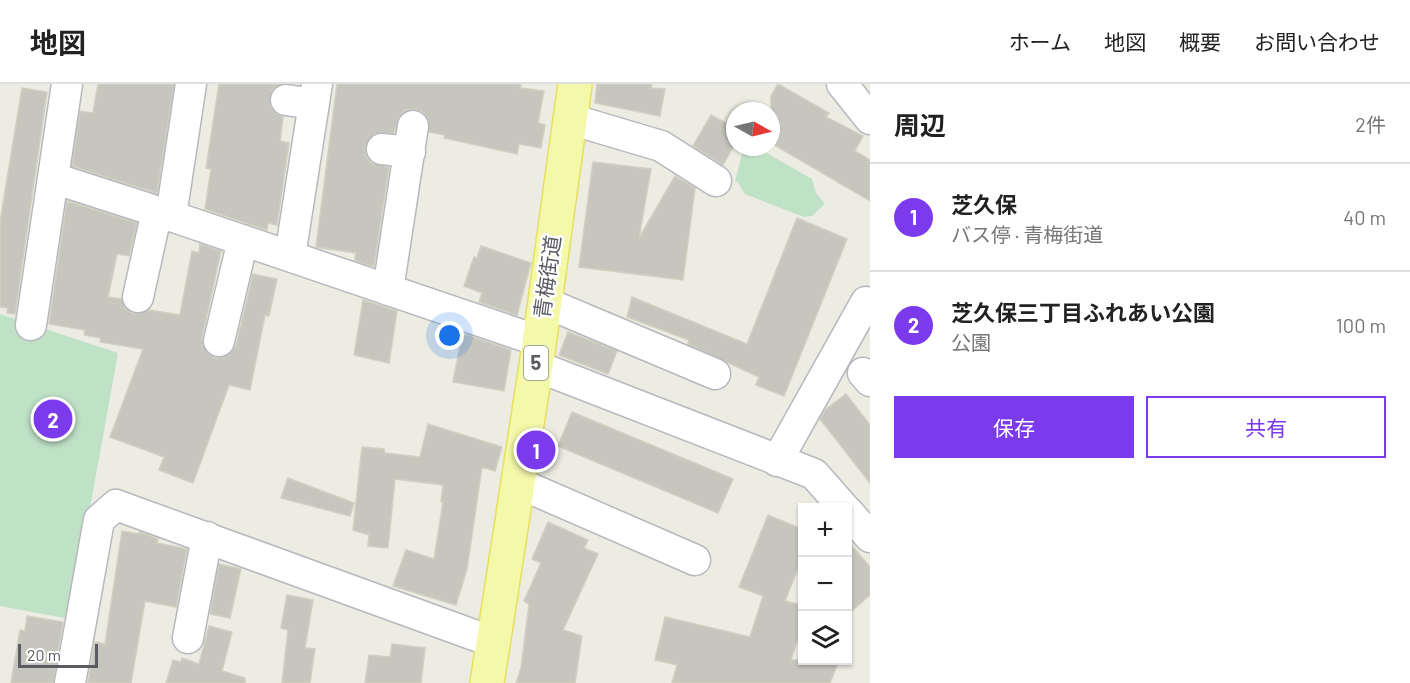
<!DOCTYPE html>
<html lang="ja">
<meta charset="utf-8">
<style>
:root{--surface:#fff;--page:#f6f6f6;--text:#222;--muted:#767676;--line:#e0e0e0;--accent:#7c3aed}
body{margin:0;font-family:Barlow,"Noto Sans JP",sans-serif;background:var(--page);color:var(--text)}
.controls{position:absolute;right:18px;bottom:18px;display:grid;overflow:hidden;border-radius:0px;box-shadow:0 2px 4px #0004}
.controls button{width:54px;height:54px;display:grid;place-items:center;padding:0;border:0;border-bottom:2px solid var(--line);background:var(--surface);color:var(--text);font:30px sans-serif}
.compass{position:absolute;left:726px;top:18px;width:54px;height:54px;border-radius:50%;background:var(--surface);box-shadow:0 2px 4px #0004;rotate:98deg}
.scale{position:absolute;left:18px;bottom:15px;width:80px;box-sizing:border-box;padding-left:6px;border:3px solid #5a5c61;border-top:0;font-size:16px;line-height:21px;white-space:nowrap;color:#5a5c61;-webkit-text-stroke:4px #fff;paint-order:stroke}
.you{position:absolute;left:450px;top:252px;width:21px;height:21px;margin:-15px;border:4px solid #fff;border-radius:50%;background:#1a73e8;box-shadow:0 0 0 9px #1a73e833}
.badge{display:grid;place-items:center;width:39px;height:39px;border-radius:50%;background:var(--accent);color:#fff;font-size:20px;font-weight:700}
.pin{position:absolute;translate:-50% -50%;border:3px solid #fff;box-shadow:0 2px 6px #0006}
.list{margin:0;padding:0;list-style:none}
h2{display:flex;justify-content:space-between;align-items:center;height:78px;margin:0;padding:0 24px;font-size:26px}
h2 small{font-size:20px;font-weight:400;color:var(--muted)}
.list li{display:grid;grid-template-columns:39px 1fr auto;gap:18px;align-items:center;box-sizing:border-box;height:108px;padding:0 24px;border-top:2px solid var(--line)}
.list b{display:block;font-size:22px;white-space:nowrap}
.list p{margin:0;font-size:20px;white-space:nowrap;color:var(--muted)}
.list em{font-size:20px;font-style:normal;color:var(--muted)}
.actions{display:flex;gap:12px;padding:18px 24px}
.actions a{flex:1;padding:14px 0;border:2px solid var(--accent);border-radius:0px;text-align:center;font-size:21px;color:var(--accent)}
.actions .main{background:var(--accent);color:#fff}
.icon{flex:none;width:33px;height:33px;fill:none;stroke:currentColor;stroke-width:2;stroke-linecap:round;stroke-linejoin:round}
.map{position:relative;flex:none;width:870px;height:599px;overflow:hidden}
header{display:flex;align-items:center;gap:36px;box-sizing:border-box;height:84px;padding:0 30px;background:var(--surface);border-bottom:2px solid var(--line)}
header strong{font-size:28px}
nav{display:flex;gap:33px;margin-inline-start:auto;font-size:21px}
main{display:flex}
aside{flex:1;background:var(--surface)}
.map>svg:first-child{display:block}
</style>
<header>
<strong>地図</strong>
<nav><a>ホーム</a><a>地図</a><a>概要</a><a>お問い合わせ</a></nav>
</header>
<main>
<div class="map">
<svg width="870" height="599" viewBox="0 0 870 599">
<rect width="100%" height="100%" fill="#ecece2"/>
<!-- green -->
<path fill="#bfe2c7" d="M744,63H756L812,95L816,109L825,120L812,132L804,133L745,110L738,98L735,97Z
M0,230L118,269L70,535L0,522Z"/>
<!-- building -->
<path fill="#c7c6be" stroke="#d0cfc0" stroke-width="1.5" d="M98,0H174L157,109L72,82L80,27L93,29Z
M219,0H280L272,6L270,22L275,29L283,33L280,57L289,59L277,141L268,139L267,146L205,125L211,85L206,84Z
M337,0H521L520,4L544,7L538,39L545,41L541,64L519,60L517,70L444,54L445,51L429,48V36L423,28L415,25L406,26L399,32L394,49L375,50L365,63L366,71L371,79L389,83L374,182L368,181L355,176L356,169L316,163Z
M597,0H652L651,4L665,5L660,32L595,19Z
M778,0L829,29L826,33L863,52L855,67L870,76V117L771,59V12Z
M22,4L47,8L15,230L7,229L8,224L0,223V138Z
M711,31L735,44V59L723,81L693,62Z
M593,78L651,85L639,154L675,92L695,104L683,196L579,183Z
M67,117L137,139L129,172L117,170L108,213L121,215L126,225L134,230L149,226L180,231L192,167L199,169L200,160L221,167L202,254L203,262L214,274L224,273L236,262L253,190L277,195L269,232L265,231L250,306L229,301L193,399L159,386L164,373L110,353L143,265L100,258L101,254L84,251L85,246L49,240Z
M797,134L847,155L784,312L756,301L759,293L688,260L689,256L627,233L632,213L747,260Z
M481,162L531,179L517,231L479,218L482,209L464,202L474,173L477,174Z
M363,216L397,227L389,279L354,271Z
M568,248L617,267L608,290L559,271Z
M467,251L511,266L504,307L453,298L462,252Z
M846,310L870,341V399L820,335L826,325Z
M572,328L733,395L718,429L558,362Z
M428,340L502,363L495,387L482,383L467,485L456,521L393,502L406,466L434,475L443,418H441L443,401L395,395L388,464L368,462L369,451L353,446L362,363L384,365L385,369L420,373Z
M288,394L354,419L350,432L281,414Z
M768,431L802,445V474L785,517L802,521V542L791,576H839L830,599H672L677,581L655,576L665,533L750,553L763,512L739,503Z
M548,438L588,456L584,464L598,470L563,546L582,552L575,599H516L521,584L529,520L524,517L541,479L532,475Z
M122,447L138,450L140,448L158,455L157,459L187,465L176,523L145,517L131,599H88L95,558L105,560Z
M848,457L870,483V511L848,530Z
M219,480L241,485L230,534L210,530Z
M287,511L313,516L305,564L315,565L310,599H282L288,546L281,544Z
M27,532L63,538L53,599H11L20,546L25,547Z
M209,542L232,548L222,587L245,594V599H166L173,576L181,578L182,574L199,580Z
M392,560L425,564L421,599H365L369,571L390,573Z"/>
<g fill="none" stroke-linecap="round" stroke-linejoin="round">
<defs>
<path id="minor" d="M67,0L53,94L171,132
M191,0L171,132L539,257
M842,0L870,35
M286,16L314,20
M570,35L661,62L716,97
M382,65L410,68
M290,172L317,0
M388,206L413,42
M138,213L157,127
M544,218L715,290
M31,241L53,94
M219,257L243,156
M536,282L814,390L844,424
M863,289L870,297
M777,377L866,218
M518,399L695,476
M848,428L870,453
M188,554L207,453
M70,599L99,436L116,421L493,558"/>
<path id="major" d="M487,599L536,282L575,0"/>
</defs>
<!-- minor casing -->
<use href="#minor" stroke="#b7b8bd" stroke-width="33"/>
<!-- major casing -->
<use href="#major" stroke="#e7e05f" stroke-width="36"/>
<!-- minor -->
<use href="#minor" stroke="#fff" stroke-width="30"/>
<!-- major -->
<use href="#major" stroke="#f4f9a9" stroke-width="33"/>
</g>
<g text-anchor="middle" stroke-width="5" stroke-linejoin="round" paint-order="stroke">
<!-- shield labels -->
<rect fill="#fff" stroke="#8c8d90" stroke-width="1.5" x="524" y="262" width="24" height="34" rx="4.5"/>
<g font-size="20" font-weight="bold" fill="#5a5c61">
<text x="536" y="286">5</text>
</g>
<!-- street labels -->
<g font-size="21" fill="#5a5c61" stroke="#fff">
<text transform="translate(548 193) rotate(-82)" y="7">青梅街道</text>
</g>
</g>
</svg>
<div class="controls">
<button>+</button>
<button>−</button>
<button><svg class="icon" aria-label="layers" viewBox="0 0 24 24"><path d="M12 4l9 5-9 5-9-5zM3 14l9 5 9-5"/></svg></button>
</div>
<svg class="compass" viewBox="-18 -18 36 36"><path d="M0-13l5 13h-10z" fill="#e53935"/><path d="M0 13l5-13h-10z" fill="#767676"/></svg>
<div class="scale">20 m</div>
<div class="you"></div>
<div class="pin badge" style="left:536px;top:366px">1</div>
<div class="pin badge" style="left:53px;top:335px">2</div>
</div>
<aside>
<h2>周辺<small>2件</small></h2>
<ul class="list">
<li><span class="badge">1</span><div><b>芝久保</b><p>バス停 · 青梅街道</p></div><em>40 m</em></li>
<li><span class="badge">2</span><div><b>芝久保三丁目ふれあい公園</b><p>公園</p></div><em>100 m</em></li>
</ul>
<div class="actions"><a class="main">保存</a><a>共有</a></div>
</aside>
</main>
